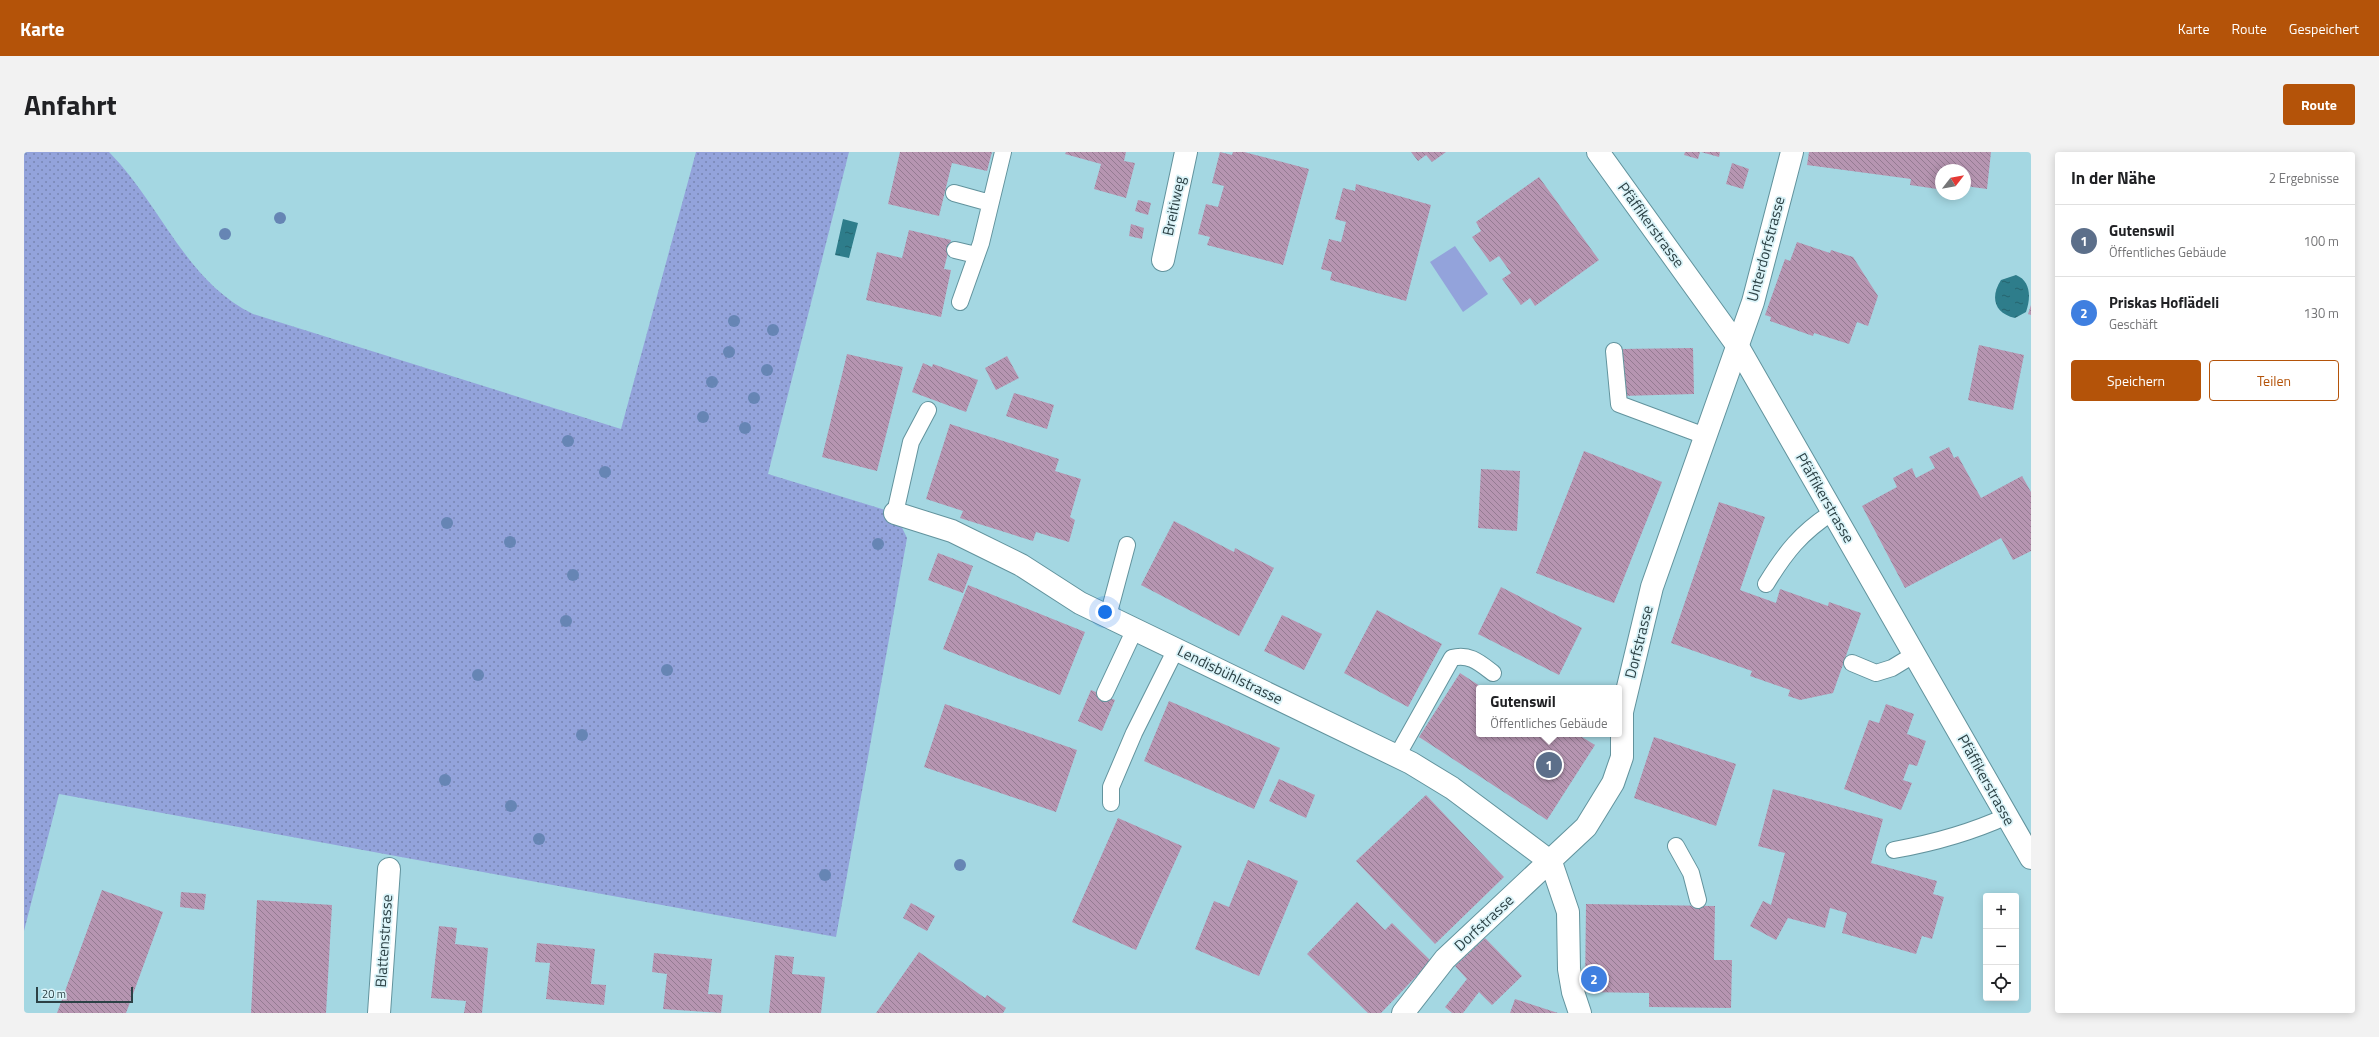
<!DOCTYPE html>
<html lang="de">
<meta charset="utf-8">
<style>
:root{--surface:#fff;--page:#f2f2f2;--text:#202124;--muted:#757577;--line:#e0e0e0;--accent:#b45309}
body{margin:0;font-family:"Titillium Web",sans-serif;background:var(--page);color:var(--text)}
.controls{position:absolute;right:12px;bottom:12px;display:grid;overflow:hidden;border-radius:4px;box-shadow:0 2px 10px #0003}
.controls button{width:36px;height:36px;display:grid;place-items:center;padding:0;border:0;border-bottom:1px solid var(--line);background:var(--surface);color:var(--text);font:20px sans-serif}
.compass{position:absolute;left:1911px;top:12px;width:36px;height:36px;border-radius:50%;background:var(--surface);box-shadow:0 2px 10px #0003;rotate:59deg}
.scale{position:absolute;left:12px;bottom:10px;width:97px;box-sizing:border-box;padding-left:4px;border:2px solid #2c4145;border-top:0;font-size:11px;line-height:14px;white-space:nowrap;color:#2c4145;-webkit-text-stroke:3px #daf3f8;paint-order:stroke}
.you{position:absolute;left:1081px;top:460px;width:14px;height:14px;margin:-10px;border:3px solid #fff;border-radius:50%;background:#1a73e8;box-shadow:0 0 0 6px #1a73e833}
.badge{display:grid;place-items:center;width:26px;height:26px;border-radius:50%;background:var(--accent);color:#fff;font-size:13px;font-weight:700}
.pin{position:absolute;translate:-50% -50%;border:2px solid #fff;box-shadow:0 1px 4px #0006}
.popup{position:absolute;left:1452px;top:533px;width:146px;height:52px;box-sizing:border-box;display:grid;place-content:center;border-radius:4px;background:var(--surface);filter:drop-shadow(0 1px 3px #0005);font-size:13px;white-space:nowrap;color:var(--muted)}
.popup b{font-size:15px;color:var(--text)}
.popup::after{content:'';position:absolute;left:50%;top:100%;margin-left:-8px;border:8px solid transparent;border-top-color:var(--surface)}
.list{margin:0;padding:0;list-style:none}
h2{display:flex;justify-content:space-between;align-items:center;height:52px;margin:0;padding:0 16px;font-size:17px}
h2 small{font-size:13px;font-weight:400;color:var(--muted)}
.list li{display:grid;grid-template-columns:26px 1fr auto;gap:12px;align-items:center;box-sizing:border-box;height:72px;padding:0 16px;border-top:1px solid var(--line)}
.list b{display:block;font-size:15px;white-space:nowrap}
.list p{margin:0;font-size:13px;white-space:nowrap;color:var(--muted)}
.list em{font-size:13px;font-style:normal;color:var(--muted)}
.actions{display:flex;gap:8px;padding:12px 16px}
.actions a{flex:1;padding:9px 0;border:1px solid var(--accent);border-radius:4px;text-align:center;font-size:14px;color:var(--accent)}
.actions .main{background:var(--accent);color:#fff}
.icon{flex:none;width:22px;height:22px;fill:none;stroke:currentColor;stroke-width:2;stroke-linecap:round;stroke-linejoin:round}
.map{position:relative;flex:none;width:2007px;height:861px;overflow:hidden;border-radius:4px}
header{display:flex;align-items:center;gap:24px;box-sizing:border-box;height:56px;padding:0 20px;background:var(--accent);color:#fff}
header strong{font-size:19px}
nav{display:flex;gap:22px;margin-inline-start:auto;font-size:14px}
.intro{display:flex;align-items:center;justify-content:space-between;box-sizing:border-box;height:96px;padding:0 24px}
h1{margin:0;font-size:28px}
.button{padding:10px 18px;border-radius:4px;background:var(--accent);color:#fff;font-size:14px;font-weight:700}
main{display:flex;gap:24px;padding:0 24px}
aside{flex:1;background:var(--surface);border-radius:4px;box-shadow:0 2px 10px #0003}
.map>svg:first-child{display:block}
</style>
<header>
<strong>Karte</strong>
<nav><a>Karte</a><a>Route</a><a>Gespeichert</a></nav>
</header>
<div class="intro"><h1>Anfahrt</h1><a class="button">Route</a></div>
<main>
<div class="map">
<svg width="2007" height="861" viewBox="0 0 2007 861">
<defs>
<pattern id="grass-dots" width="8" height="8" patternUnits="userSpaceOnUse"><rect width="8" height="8" fill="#93a3db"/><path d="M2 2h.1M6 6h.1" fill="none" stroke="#7886b3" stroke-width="1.8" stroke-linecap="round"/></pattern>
<pattern id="water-ripples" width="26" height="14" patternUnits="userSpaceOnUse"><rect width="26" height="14" fill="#2e7d8b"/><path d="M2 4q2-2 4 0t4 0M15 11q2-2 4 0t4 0" fill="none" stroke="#26636e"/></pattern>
<pattern id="building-back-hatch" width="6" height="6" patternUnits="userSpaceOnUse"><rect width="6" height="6" fill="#b695b1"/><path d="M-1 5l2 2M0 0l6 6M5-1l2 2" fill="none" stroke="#947b92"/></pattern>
</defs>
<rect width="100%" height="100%" fill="#a4d7e2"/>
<!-- grass -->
<path fill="url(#grass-dots)" d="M0,0H85C136,51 161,129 229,162L597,277L672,0H825L744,322L871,361L883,386L812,785L35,642L0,779Z"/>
<!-- green -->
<path fill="#93a3db" d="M1431,94L1464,142L1439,160L1406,110Z"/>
<!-- water -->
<path fill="url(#water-ripples)" d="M819,67L834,71L825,106L811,103Z
M1992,123C2007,129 2007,146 2002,160L1991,166C1970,161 1966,145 1977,128Z"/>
<!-- building -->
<path fill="url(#building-back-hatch)" d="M876,0H968L963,19L928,11L915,64L864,52Z
M1042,0H1102L1100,9L1111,11L1102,46L1070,37L1077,12L1041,2Z
M1196,0L1208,3L1209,0H1220L1285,17L1259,113L1183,93L1186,85L1174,82L1182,52L1194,55L1200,34L1188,31Z
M1387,0H1422L1408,10L1402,3L1394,9Z
M1661,0H1676L1674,7L1660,3Z
M1677,0H1696L1695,5Z
M1785,0H1967L1963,37L1941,34V18H1917V30H1914L1913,37L1886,33L1887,27L1783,13Z
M1708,11L1725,17L1719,37L1702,32Z
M1515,25L1575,108L1511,154L1506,146L1497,153L1478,127L1487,121L1475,104L1466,110L1448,85L1457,79L1452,70Z
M1332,32L1407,53L1382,149L1306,128L1308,120L1297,117L1305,87L1317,90L1322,70L1311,67L1319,36L1331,39Z
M1114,48L1127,51L1124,63L1111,59Z
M1107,72L1120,76L1118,87L1105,84Z
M885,78L927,88L920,117L927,118L917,165L842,148L853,100L878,106Z
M1773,90L1806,101L1807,98L1829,105L1854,144L1844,174L1833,170L1825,192L1790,181L1789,184L1746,169L1747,165L1741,163L1761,107L1766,109Z
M2007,153V163L2004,162Z
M1955,193L2000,203L1989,258L1944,248Z
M1669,196L1670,242L1597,244L1596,197Z
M823,202L879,215L853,319L798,305Z
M983,204L995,226L972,238L961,216Z
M899,211L908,215L909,212L954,228L942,260L888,240Z
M990,241L1030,253L1023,277L982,264Z
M926,272L1035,307L1031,319L1057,327L1046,365L1051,368L1045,390L1012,380L1009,389L936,366L939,359L902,347Z
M1925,295L1930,306L1934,304L1957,346L1998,324L2007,340V399L1989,408L1977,386L1881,436L1838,354L1873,335L1869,326L1888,316L1892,326L1911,316L1905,305Z
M1560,299L1638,330L1590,451L1512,421Z
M1457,317L1496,319L1493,379L1454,376Z
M1695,350L1741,365L1716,438L1752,451L1756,437L1804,454L1805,450L1837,461L1809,541L1776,548L1764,544L1766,538L1726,524L1728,519L1647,491Z
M1150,369L1210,400L1211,396L1250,416L1215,484L1117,433Z
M914,401L949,414L939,441L904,428Z
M944,433L1061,480L1036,543L919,497Z
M1477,435L1558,476L1535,523L1454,482Z
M1353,458L1418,492L1384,555L1320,521Z
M1258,463L1298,482L1280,518L1240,499Z
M1436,521L1459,536H1455V582H1553L1571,593L1523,668L1395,585Z
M1067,538L1091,548L1078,579L1054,569Z
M1145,549L1256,596L1230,657L1120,609Z
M921,552L1053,598L1032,660L900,615Z
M1862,552L1890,562L1883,582L1902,589L1893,614L1885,612L1879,628L1888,631L1877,658L1820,637L1845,568L1855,571Z
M1630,585L1712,612L1692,674L1610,646Z
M1255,627L1291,643L1282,666L1245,649Z
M1749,637L1859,667L1847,711L1913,729L1909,742L1920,745L1908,787L1898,784L1892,802L1818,781L1823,761L1806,756L1801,776L1764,766L1752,788L1726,774L1739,749L1747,753L1761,701L1734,694Z
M1402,643L1480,725L1411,792L1332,709Z
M1094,666L1158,694L1112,798L1048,770Z
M1224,708L1274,729L1235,824L1171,797L1190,749L1205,755Z
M78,738L139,760L105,853L102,861H33Z
M157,740L182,742L180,758L156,755Z
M233,748L308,753L302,861H227Z
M1333,750L1361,778L1368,771L1407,809L1357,861H1344L1283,802Z
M887,751L911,764L903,779L879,766Z
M1562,752L1691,754L1690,808H1708L1707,856L1625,855V841L1561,840Z
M415,774L433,776L431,792L464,796L458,861H440L442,849L407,846Z
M1461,786L1498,824L1468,853L1455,840L1439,861H1428L1421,855L1443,827L1431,814Z
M513,791L571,797L567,832L582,833L580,853L522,847L526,811L511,810Z
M895,800L961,846L963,843L982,856L979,861H852Z
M630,801L688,807L684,842L699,843L697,861L639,857L643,822L628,820Z
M751,803L770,805L768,822L801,825L797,861H745Z
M1491,847L1534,861H1486Z"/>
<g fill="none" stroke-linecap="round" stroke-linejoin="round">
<defs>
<path id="lane" d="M930,41L966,51
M931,98L952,103
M936,150L957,91L979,0
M1590,199L1595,252L1681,284
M871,361L887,290L904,258
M1742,432C1761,401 1777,380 1809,360
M1084,464L1103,393
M1828,511L1852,521L1868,516L1891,502
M1081,541L1111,477
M1373,604L1428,506C1445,501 1456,511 1469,521
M1087,651V635L1110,581L1152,497
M1652,694L1667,721L1674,748
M1870,698C1909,691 1946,681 1983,664"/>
<path id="street" d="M1139,108L1162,0
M871,361L928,379L997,413L1056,451L1387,611L1428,636L1527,710
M1527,710L1544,760L1545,817L1549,840L1556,861
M355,861L365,717
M1379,861L1421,807L1562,675L1589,631L1598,605V560L1628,435L1729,150L1768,0"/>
<path id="secondary" d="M1574,0L1713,193L2007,706"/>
</defs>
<!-- lane casing -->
<use href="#lane" stroke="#62939d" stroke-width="18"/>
<!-- street casing -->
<use href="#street" stroke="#62939d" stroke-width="24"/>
<!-- secondary casing -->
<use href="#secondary" stroke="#62939d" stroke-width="24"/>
<!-- lane -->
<use href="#lane" stroke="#fff" stroke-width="16"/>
<!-- street -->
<use href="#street" stroke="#fff" stroke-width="22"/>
<!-- secondary -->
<use href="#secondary" stroke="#fff" stroke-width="22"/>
</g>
<!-- trees -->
<g fill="#6685b4">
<circle cx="256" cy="66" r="6"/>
<circle cx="201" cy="82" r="6"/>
<circle cx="710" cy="169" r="6"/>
<circle cx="749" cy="178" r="6"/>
<circle cx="705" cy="200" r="6"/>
<circle cx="743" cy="218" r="6"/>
<circle cx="688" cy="230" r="6"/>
<circle cx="730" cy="246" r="6"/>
<circle cx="679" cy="265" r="6"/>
<circle cx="721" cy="276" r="6"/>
<circle cx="544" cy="289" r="6"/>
<circle cx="581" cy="320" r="6"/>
<circle cx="423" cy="371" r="6"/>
<circle cx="486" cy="390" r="6"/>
<circle cx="854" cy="392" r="6"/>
<circle cx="549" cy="423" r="6"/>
<circle cx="542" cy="469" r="6"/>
<circle cx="643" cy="518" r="6"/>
<circle cx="454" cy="523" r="6"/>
<circle cx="558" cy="583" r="6"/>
<circle cx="421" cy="628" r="6"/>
<circle cx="487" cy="654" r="6"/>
<circle cx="515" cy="687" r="6"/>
<circle cx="936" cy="713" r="6"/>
<circle cx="801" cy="723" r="6"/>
</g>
<g text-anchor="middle" stroke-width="3.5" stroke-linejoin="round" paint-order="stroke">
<!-- street labels -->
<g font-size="15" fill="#2c4145" stroke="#daf3f8">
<text transform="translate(1150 54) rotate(-78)" y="5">Breitiweg</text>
<text transform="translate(1627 73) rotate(54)" y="5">Pfäffikerstrasse</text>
<text transform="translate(1742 97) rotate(-75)" y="5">Unterdorfstrasse</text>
<text transform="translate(1801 346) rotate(60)" y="5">Pfäffikerstrasse</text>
<text transform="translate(1615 490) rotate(-76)" y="5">Dorfstrasse</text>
<text transform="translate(1206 523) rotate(26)" y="5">Lendisbühlstrasse</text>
<text transform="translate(1962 628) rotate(61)" y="5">Pfäffikerstrasse</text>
<text transform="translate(1460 771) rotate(-43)" y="5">Dorfstrasse</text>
<text transform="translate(360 789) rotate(-86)" y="5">Blattenstrasse</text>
</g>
</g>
</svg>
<div class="controls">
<button>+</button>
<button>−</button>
<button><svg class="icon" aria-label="locate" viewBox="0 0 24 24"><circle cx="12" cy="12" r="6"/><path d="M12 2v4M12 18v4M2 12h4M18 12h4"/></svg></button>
</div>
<svg class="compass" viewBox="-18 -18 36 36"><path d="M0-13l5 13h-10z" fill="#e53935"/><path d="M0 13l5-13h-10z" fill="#757577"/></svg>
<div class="scale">20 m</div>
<div class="you"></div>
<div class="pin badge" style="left:1525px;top:613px;background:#5c6f8a">1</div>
<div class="popup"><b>Gutenswil</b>Öffentliches Gebäude</div>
<div class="pin badge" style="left:1570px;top:827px;background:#3f7fe0">2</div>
</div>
<aside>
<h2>In der Nähe<small>2 Ergebnisse</small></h2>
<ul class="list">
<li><span class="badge" style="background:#5c6f8a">1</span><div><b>Gutenswil</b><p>Öffentliches Gebäude</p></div><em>100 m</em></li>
<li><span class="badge" style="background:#3f7fe0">2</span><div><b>Priskas Hoflädeli</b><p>Geschäft</p></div><em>130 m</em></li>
</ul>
<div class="actions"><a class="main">Speichern</a><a>Teilen</a></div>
</aside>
</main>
